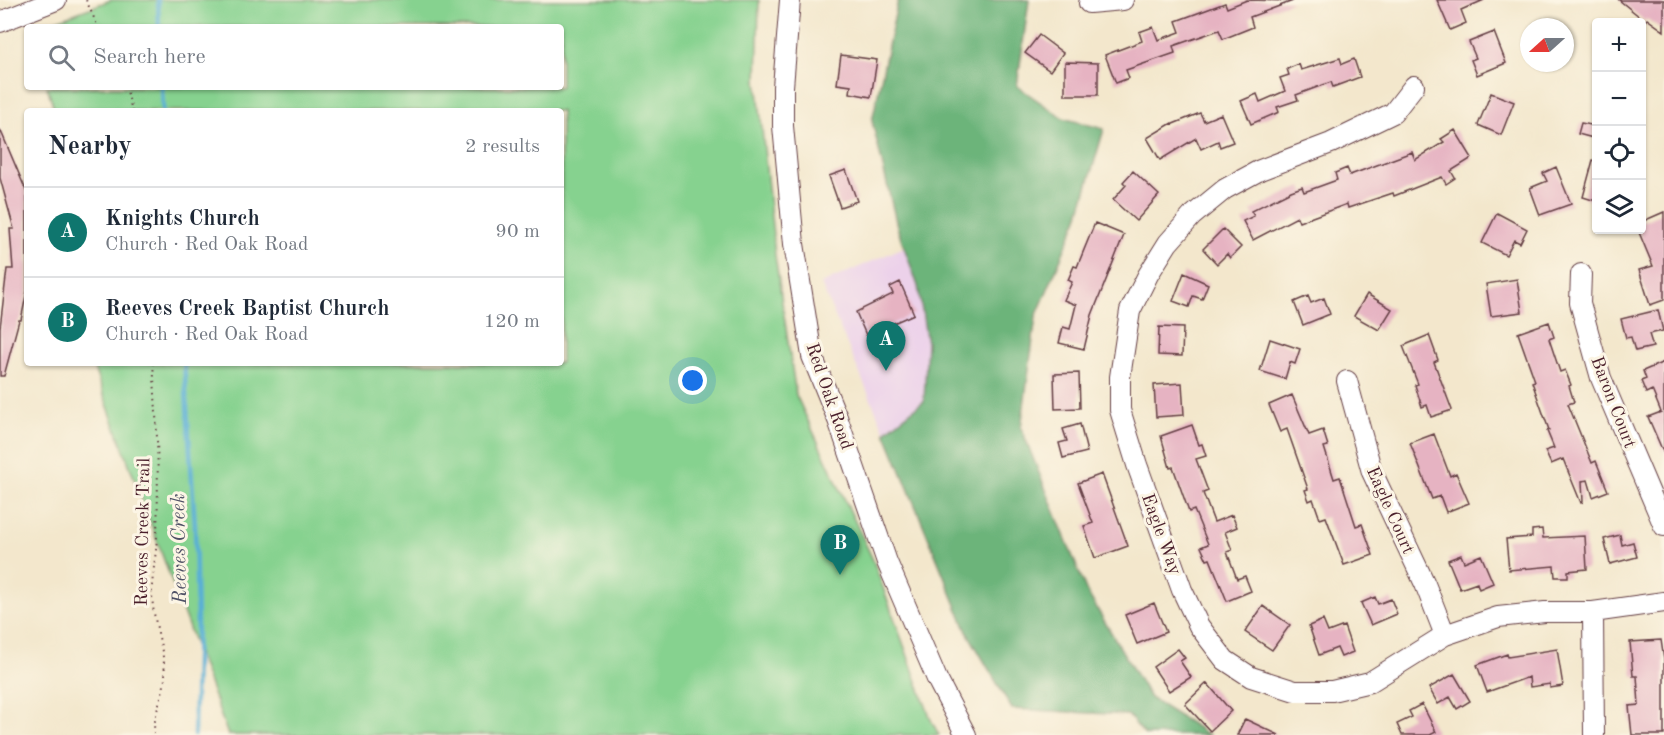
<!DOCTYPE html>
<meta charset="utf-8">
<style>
:root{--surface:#fff;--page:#f2f2f3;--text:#1f2937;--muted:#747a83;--line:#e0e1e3;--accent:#0f766e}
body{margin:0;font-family:"Old Standard TT",serif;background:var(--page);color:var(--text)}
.controls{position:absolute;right:18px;top:18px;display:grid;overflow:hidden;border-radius:6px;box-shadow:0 2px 4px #0004}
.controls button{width:54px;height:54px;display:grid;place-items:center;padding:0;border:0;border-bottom:2px solid var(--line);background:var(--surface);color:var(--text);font:30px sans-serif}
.compass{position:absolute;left:1520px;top:18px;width:54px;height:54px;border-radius:50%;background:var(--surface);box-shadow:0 2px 4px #0004;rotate:249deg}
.you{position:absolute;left:693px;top:381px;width:21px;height:21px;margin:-15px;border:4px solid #fff;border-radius:50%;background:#1a73e8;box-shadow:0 0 0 9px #1a73e833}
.badge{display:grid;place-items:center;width:39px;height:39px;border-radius:50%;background:var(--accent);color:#fff;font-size:20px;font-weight:700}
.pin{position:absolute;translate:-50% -50px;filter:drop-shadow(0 2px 3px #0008)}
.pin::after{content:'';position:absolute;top:32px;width:21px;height:18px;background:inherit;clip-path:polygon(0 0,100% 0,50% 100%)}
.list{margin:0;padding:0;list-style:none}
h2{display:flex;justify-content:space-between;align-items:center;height:78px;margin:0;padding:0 24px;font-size:26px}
h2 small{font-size:20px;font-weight:400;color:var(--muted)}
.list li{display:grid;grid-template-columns:39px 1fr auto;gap:18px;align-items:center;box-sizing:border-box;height:90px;padding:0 24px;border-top:2px solid var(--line)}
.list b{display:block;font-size:22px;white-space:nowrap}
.list p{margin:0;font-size:20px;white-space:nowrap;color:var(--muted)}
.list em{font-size:20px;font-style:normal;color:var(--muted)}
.icon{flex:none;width:33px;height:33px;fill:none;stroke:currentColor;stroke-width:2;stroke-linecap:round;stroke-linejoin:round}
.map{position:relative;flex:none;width:1664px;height:735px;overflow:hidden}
.search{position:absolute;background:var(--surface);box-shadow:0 2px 4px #0004;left:24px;top:24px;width:540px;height:66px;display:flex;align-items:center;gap:15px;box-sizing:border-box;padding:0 21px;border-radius:6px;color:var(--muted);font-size:22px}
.panel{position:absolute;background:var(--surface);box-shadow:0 2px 4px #0004;left:24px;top:108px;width:540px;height:258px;border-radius:6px}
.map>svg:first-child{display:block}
</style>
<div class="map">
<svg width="1664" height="735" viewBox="0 0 1664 735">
<rect width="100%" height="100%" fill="#fcf5e5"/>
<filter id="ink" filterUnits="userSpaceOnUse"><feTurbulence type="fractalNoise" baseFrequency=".0167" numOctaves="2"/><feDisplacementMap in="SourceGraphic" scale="12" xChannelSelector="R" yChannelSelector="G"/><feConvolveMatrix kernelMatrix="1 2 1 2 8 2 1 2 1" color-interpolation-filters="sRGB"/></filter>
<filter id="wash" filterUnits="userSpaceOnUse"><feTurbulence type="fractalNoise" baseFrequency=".008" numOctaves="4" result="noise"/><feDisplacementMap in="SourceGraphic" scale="24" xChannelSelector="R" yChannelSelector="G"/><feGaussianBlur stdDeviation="1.35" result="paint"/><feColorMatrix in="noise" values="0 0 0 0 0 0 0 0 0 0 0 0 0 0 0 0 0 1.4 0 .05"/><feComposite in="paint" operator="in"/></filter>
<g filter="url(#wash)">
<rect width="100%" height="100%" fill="#f3e7cc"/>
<!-- built -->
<path fill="#ecd1ea" d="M904,247L918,286L927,343L924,401L885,432L821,284Z"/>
<!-- green -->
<path fill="#86d28f" stroke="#68785d" stroke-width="1.5" d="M111,0H759L757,80L775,255L796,395L873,560L931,720L939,735H228L92,363H561V111H55L47,87H561V27H39Z"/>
<!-- forest -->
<path fill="#6cb47a" stroke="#5b6a52" stroke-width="1.5" d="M898,0H1029L1017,86L1063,118L1104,129L1078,218L1036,317L1021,428L1087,592L1150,698L1209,735H1145L1128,715L1012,709L967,632L885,432L924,401L927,343L918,286L898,230L872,121Z"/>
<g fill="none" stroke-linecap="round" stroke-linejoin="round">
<!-- stream -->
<path stroke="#58afd5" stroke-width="4.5" d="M158,0L159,27
M162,87L163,111
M184,363L195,525L197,623L194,735"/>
</g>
<g id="blocks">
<!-- building -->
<path fill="#e6b3c2" d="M1247,0L1293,1L1250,17L1253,27L1223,39L1219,30L1173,46L1175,53L1126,70L1129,78L1116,83L1105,55L1142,41L1139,32L1153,27L1158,40L1180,32L1176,21L1225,3L1227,8Z
M1437,0H1484L1461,10L1466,23L1450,30Z
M1619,0H1664V31L1647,19L1645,21Z
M1494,32L1506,63L1477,75L1471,60L1476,58L1469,42Z
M1039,35L1063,53L1050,71L1025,53Z
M841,55L877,60L871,97L850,93L851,86L837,84Z
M1340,58L1342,64L1354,59L1360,77L1333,87L1331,82L1296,95L1298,100L1277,107L1279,112L1251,124L1241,101L1257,94L1260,102L1285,91L1280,78L1289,75L1287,69L1299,64L1301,70Z
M1065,62L1098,63V95H1065Z
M1491,93L1514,102L1501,135L1478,125Z
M1200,113L1204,121L1221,114L1233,142L1220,147L1218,141L1201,149L1196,138L1160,160L1147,138L1172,123L1173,124Z
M1581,123L1596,126L1593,138L1578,134Z
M0,129L27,193V291L21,320H19L4,376H0V328L7,269H13L10,229H14L0,178Z
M1455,130L1472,158L1451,171L1455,178L1446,184L1442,177L1394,196L1393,193L1348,208L1347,204L1299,222L1297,217L1253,240L1243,221L1254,216L1251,211L1291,191L1302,187L1304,192L1337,180L1335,173L1347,168L1350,175L1412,152L1415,160L1444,142L1441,139Z
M1593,160H1596V201L1583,197Z
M1556,167L1571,204L1540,215L1530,188L1547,181L1543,173Z
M846,170L857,201L840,207L829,176Z
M1133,171L1159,195L1136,221L1113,200L1126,185L1123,182Z
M1664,212V300L1650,305L1639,270L1653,266L1638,230H1641V222Z
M1497,213L1527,229L1520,243L1514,240L1506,255L1482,243Z
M1095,223L1124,235L1092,315L1084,349L1059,343L1063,327L1070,329L1076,305L1064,300L1072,282L1068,280L1074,266L1077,267Z
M1223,229L1241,247L1230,258L1227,254L1217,264L1203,249Z
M1184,273L1208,284L1202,299L1193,296L1189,307L1173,301Z
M1517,279L1522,312L1491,316L1486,284Z
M900,282L914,314L866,335L856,312L893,294L890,287Z
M1367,294L1392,309L1379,330L1354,316Z
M1308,296L1311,303L1324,298L1330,314L1303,325L1294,302Z
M1658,310L1663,331L1649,334L1653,347L1635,351L1631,337L1626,338L1621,319Z
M1549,322L1554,337L1549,339L1560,372L1565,370L1571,385L1569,386L1574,402L1568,404L1592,463L1596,461L1608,491L1593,497L1588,480L1582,481L1583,502L1581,503L1563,459L1551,464L1545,451L1554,448L1547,431L1549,430L1532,382L1535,381L1518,333Z
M1159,327L1183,328L1182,356L1158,355Z
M1429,335L1438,360L1434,362L1452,410L1431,417L1427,405L1422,407L1415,385L1418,384L1403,346Z
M1270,339L1300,349L1295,364L1290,362L1285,379L1260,371Z
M1664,362V454L1648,417L1661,412L1652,390L1646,393L1641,381L1646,379L1643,371Z
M1079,373L1080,408L1055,409L1054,374Z
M1182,383L1184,415L1156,417L1154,385Z
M1292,395L1309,435L1323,430L1328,446L1324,447L1334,479L1340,477L1356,526L1362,524L1373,555L1344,565L1326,517L1320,519L1313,499L1309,501L1305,490L1308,489L1287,429L1280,432L1269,405Z
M1080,424L1087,452L1063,458L1059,443L1067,441L1063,429Z
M1192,425L1199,445L1202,444L1206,456L1196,459L1208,491L1203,493L1214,522L1232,515L1237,527L1225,532L1232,550L1227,552L1237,579L1245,576L1251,591L1227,601L1210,559L1207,560L1201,547L1208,544L1194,510L1189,512L1173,467L1170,468L1161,436Z
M1434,434L1450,476L1456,473L1469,503L1446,512L1440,496L1432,499L1410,443Z
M1102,474L1128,546L1095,558L1084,526L1093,523L1078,483Z
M1542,529L1543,538L1585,536L1587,569L1568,571V577H1555L1554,566L1509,570L1506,539L1532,537V530Z
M1620,535L1622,545L1633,542L1637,557L1610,564L1604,539Z
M1461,555L1464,562L1481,555L1493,583L1479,589L1477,583L1460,589L1448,560Z
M1375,597L1378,604L1391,599L1397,614L1371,625L1361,603Z
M1154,603L1166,632L1137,644L1125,615Z
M1263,606L1290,625L1272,650L1245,632Z
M1323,620L1328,632L1344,626L1353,652L1341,657L1337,648L1319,655L1309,626Z
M1661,640L1664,660V735H1632L1629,706L1639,705L1637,676H1633L1630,642Z
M1178,649L1185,658L1180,661L1191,677L1169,691L1153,667Z
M1557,649L1563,686L1550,688V684L1530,687L1529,677L1487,692L1477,665L1507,654L1508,657Z
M1454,674L1470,701L1457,709L1450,697L1438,704L1429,688Z
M1207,683L1231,711L1210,731L1185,704Z
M1422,704L1436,732L1430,735H1402L1397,724L1412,717L1409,711Z
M1245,719L1279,735H1237Z"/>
</g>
</g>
<g filter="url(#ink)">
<use href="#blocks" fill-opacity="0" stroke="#633d43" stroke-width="1.5"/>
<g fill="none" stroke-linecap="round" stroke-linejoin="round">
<defs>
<path id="minor" d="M790,0L783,87V126L794,244L812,356L838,420L887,562L937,679L966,735
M1089,3L1123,0
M0,22L56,0
M1414,86L1393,113L1331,143L1260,170L1225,189L1192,216L1168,243L1148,275L1130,311L1120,377V410L1137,465L1182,590L1199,626L1225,660L1251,677L1295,691H1332L1370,682L1445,635L1498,617L1545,612H1593L1664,602
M1581,274L1580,303L1601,378L1664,526
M1347,381L1372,472L1425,584L1445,635
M1593,612L1594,735"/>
</defs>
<!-- minor casing -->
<use href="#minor" stroke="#633d43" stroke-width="22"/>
<!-- path -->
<path stroke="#633d43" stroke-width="2" stroke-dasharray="1.5 4.5" stroke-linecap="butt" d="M86,0L98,27
M126,87L132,111
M153,363C157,419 159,476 157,532C157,550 153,569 152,587C151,616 163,644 165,673C166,692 153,711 154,735"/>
<!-- minor -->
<use href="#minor" stroke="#fff" stroke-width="20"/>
</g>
</g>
<g text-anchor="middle" stroke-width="6" stroke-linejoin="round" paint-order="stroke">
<!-- street labels -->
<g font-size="18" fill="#4a1f2b" stroke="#fcf5e5">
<text transform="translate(830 396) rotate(71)" y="6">Red Oak Road</text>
<text transform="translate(1614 402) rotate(69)" y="6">Baron Court</text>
<text transform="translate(1391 510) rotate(66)" y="6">Eagle Court</text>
<text transform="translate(142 532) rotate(-89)" y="6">Reeves Creek Trail</text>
<text transform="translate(1162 534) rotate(70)" y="6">Eagle Way</text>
</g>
<!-- water labels -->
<g font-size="20" font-style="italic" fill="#4f5166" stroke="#fcf5e5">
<text transform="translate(178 549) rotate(-91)" y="7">Reeves Creek</text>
</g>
</g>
</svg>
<div class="controls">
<button>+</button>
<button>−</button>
<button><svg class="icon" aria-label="locate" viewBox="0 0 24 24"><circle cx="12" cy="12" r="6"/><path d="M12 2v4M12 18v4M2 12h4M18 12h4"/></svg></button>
<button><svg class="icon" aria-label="layers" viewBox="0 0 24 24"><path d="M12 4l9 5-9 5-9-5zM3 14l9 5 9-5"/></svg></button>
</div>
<svg class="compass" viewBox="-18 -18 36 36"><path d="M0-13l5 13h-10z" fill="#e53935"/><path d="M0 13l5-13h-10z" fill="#747a83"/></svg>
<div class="you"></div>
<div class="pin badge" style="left:886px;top:371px">A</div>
<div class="pin badge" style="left:840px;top:575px">B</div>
<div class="search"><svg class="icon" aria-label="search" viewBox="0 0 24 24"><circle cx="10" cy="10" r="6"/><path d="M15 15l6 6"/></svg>Search here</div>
<section class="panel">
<h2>Nearby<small>2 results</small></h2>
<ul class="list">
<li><span class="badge">A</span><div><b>Knights Church</b><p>Church · Red Oak Road</p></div><em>90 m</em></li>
<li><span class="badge">B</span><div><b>Reeves Creek Baptist Church</b><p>Church · Red Oak Road</p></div><em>120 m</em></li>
</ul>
</section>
</div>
